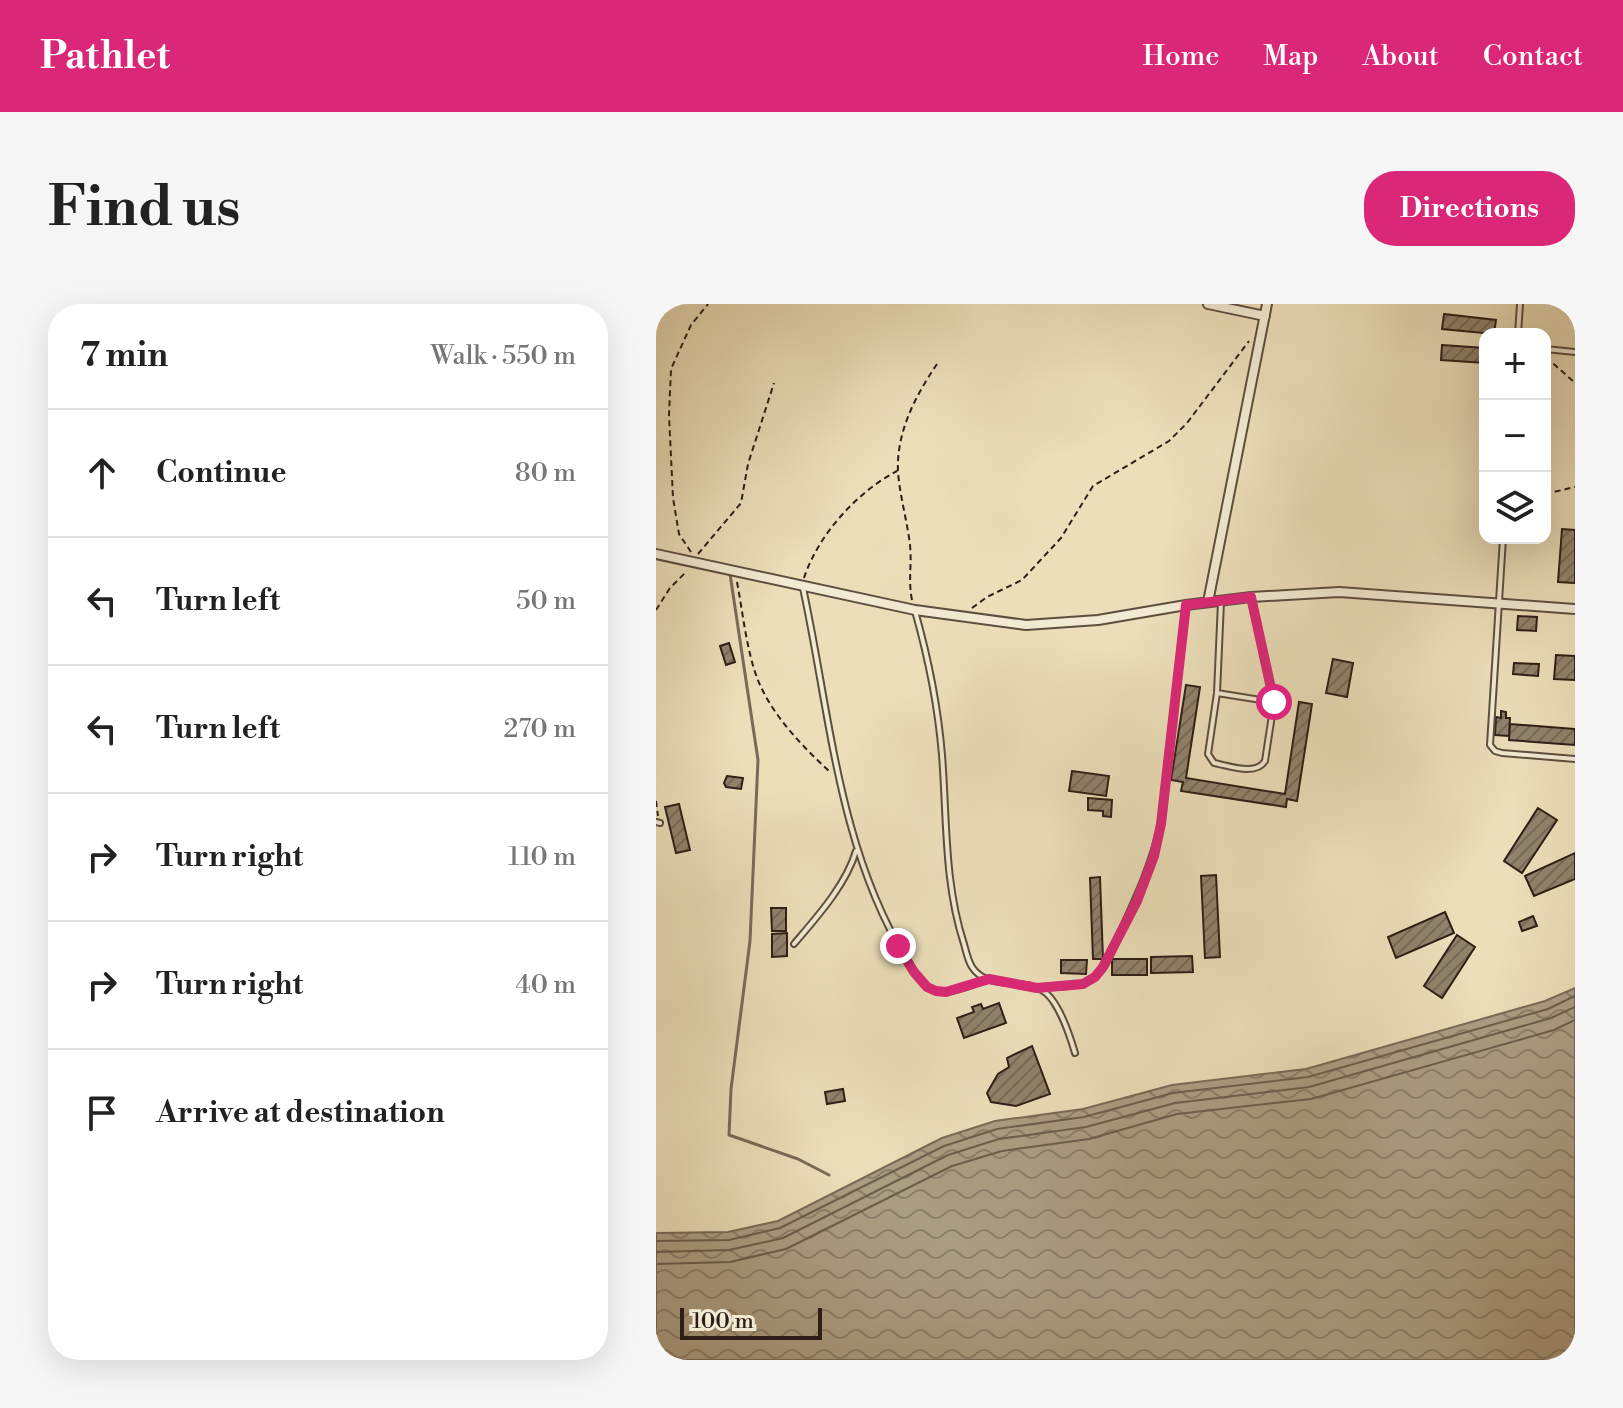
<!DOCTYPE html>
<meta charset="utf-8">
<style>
:root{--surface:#fff;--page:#f6f6f6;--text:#222;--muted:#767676;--line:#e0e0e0;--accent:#db2777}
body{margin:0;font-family:"Libre Bodoni",serif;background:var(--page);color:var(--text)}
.controls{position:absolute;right:24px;top:24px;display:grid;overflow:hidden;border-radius:16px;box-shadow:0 8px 32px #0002}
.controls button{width:72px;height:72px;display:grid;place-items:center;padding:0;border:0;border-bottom:2px solid var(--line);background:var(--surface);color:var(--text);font:40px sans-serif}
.scale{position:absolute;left:24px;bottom:20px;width:142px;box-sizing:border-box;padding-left:8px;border:4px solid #2e1e17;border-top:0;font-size:22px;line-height:28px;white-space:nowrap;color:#2e1e17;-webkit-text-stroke:6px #f2ead2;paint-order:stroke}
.stop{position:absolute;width:24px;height:24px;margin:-18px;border:6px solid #db2777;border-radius:50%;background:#fff}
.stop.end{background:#db2777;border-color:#fff;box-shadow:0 2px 8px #0008}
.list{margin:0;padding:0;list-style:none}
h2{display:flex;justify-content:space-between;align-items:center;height:104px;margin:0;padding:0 32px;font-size:34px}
h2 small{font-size:26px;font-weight:400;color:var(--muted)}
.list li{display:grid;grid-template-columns:52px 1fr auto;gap:24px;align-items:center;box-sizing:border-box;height:128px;padding:0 32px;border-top:2px solid var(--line)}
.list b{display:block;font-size:30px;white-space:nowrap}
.list em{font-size:26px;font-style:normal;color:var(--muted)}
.icon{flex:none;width:44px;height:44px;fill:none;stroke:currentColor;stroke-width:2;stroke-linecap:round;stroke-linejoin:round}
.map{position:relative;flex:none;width:919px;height:1056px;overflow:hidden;border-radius:32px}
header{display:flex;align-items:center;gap:48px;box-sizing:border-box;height:112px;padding:0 40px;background:var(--accent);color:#fff}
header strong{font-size:38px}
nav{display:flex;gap:44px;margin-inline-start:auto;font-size:28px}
.intro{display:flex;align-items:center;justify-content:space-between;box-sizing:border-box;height:192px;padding:0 48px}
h1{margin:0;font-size:56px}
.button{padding:20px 36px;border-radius:32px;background:var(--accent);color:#fff;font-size:28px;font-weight:700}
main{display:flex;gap:48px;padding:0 48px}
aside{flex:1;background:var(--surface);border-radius:32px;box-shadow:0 8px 32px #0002}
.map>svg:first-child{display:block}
</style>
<header>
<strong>Pathlet</strong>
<nav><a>Home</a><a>Map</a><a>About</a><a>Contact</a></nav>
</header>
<div class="intro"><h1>Find us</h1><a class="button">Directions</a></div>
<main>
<aside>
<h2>7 min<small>Walk · 550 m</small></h2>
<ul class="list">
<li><svg class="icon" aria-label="ahead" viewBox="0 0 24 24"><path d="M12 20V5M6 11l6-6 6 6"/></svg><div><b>Continue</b></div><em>80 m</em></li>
<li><svg class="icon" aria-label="left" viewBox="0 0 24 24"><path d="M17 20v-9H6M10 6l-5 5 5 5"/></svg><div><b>Turn left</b></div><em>50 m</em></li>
<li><svg class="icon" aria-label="left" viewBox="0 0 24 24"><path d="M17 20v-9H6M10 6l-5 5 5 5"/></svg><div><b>Turn left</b></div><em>270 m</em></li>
<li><svg class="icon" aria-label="right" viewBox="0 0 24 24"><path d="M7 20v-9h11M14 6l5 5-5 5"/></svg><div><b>Turn right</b></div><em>110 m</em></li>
<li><svg class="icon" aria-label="right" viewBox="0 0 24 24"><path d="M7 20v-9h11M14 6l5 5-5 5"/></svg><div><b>Turn right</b></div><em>40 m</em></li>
<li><svg class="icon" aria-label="arrive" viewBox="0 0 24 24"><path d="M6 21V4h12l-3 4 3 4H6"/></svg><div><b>Arrive at destination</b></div></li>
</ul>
</aside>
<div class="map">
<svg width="919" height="1056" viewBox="0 0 919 1056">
<defs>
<pattern id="water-waves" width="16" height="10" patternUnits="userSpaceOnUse" patternTransform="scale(2)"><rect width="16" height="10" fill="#ab9d82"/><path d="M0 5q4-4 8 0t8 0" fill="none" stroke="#8c7f69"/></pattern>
<pattern id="building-hatch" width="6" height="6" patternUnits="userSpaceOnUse" patternTransform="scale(2)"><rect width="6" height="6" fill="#90826b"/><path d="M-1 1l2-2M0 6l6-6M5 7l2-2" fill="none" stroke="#766a57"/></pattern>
</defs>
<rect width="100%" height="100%" fill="#ebdeb9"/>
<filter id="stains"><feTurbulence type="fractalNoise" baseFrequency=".0025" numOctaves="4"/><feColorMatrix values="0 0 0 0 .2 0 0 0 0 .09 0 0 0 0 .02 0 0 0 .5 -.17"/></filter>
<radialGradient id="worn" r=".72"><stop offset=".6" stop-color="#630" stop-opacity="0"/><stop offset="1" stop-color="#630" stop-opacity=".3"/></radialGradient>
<!-- water -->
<path fill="url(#water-waves)" stroke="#796a57" stroke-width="2" d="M919,684V1056H0V929L72,928L122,917L286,834L339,817L427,805L516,781L650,765L889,697Z"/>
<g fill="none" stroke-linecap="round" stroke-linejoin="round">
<!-- shore -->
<path stroke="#6c5e4c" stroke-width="2" d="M0,937L73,936L124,924L288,842L341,825L428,813L517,789L652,773L892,705L919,692
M0,948L73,946L127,934L292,851L343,835L430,823L519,799L653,783L895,714L919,703
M0,960L74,958L130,945L296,862L346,847L433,835L521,810L655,795L898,726L919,716"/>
<!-- stream -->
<path stroke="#796a57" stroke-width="3" d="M74,270L102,456L94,637L75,785L73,831L142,855L173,871"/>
</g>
<!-- building -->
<path fill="url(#building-hatch)" stroke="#2e1e17" stroke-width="2" d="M788,10L840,16L838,30L786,25Z
M786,41L829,44V59L785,56Z
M906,225L919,226V279L902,278Z
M862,312L881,313L880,327L861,326Z
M73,339L79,358L70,361L64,342Z
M900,351L919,352V376L898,375Z
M677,355L697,359L691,393L670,389Z
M858,359L883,360L882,372L857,370Z
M530,381L544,383L530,474L629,490L643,398L656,400L641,497L631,495L630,503L525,487L527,478L515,476Z
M845,407L850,408V414H854L853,432L839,431L840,413L845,414Z
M854,420L919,425V441L853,436Z
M416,467L453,472L450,492L413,487Z
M71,472L87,474L85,485L70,483L68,479Z
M432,494L456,496L455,513L447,512V507L432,506Z
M23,500L34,546L20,549L9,503Z
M882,504L901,516L866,569L848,557Z
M919,549V575L878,592L869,572Z
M560,571L564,653L549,654L545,572Z
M444,573L447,655H437L434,574Z
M115,604H130V627H116Z
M789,608L798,629L740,654L732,633Z
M877,612L881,622L866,627L863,618Z
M131,629V652L116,653V630Z
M801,631L819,643L786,694L768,682Z
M536,652L537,668L495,669V653Z
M456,655H491V671H456Z
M405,656H431L430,670L405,669Z
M343,699L350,719L308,734L301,714L318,708L316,703L325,700L327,705Z
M376,742L394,790L360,802L335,798L331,789L342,770L353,763L351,754Z
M187,785L189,797L171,800L169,788Z"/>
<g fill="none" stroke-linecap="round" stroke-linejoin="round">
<defs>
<path id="service" d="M862,30L864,0
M889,45L919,48
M847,234L834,441L839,447L846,449L919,455
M147,284C174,409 182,544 251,656C258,667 267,684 280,687C295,691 318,680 333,675
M565,298L561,389L552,450L558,459C574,462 600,472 609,457L618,398L595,294
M259,307C272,353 282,403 286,451C291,514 288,579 308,640C310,647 312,657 316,663C332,688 370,672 390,689C403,700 414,732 419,749
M561,389L618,398
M0,518L4,519
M138,640C161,613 190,581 200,547
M383,684C400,682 424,684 438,674C451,664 456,645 463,631C481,592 495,562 505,520L530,301"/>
<path id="minor" d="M552,0L609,12
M0,250L259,306L370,321L442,316L530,301L595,293L683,288L919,305
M552,298L611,0"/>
</defs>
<!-- service casing -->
<use href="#service" stroke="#5d4e40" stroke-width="8"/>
<!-- minor casing -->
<use href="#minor" stroke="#5d4e40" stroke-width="12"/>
<!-- path -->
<path stroke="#2e1e17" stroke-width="2" stroke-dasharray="6 4" stroke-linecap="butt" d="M890,53L919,79
M889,190L919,183
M35,248L23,230L17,194L13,111L15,65L35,21L52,0
M42,250L85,199L92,160L118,79
M148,274C162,231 201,188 241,167
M81,278C87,309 91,352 104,381C119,414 147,443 174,468
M256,296C252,277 256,260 254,241C251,216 244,193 242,168C240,128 260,91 281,60
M316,304L331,293L366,276L405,234L437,182L513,137L531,119L593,37
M0,306L14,284L31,267
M0,497L2,512"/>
<!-- service -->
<use href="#service" stroke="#f2ead2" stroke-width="4"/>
<!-- minor -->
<use href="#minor" stroke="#f2ead2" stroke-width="8"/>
</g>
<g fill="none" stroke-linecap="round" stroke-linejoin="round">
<!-- route -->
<path stroke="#db2777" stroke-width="10" d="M242,642L258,668L271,683L280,687L290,688L333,675L381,684L427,680L439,673L447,663L481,597L498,552L505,520L530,301L595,293L618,398"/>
</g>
<rect width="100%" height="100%" filter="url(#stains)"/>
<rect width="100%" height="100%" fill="url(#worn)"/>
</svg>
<div class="controls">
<button>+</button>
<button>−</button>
<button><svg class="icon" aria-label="layers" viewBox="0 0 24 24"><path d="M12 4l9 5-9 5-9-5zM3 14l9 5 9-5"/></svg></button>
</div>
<div class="scale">100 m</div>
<div class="stop" style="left:618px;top:398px"></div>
<div class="stop end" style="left:242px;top:642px"></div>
</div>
</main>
